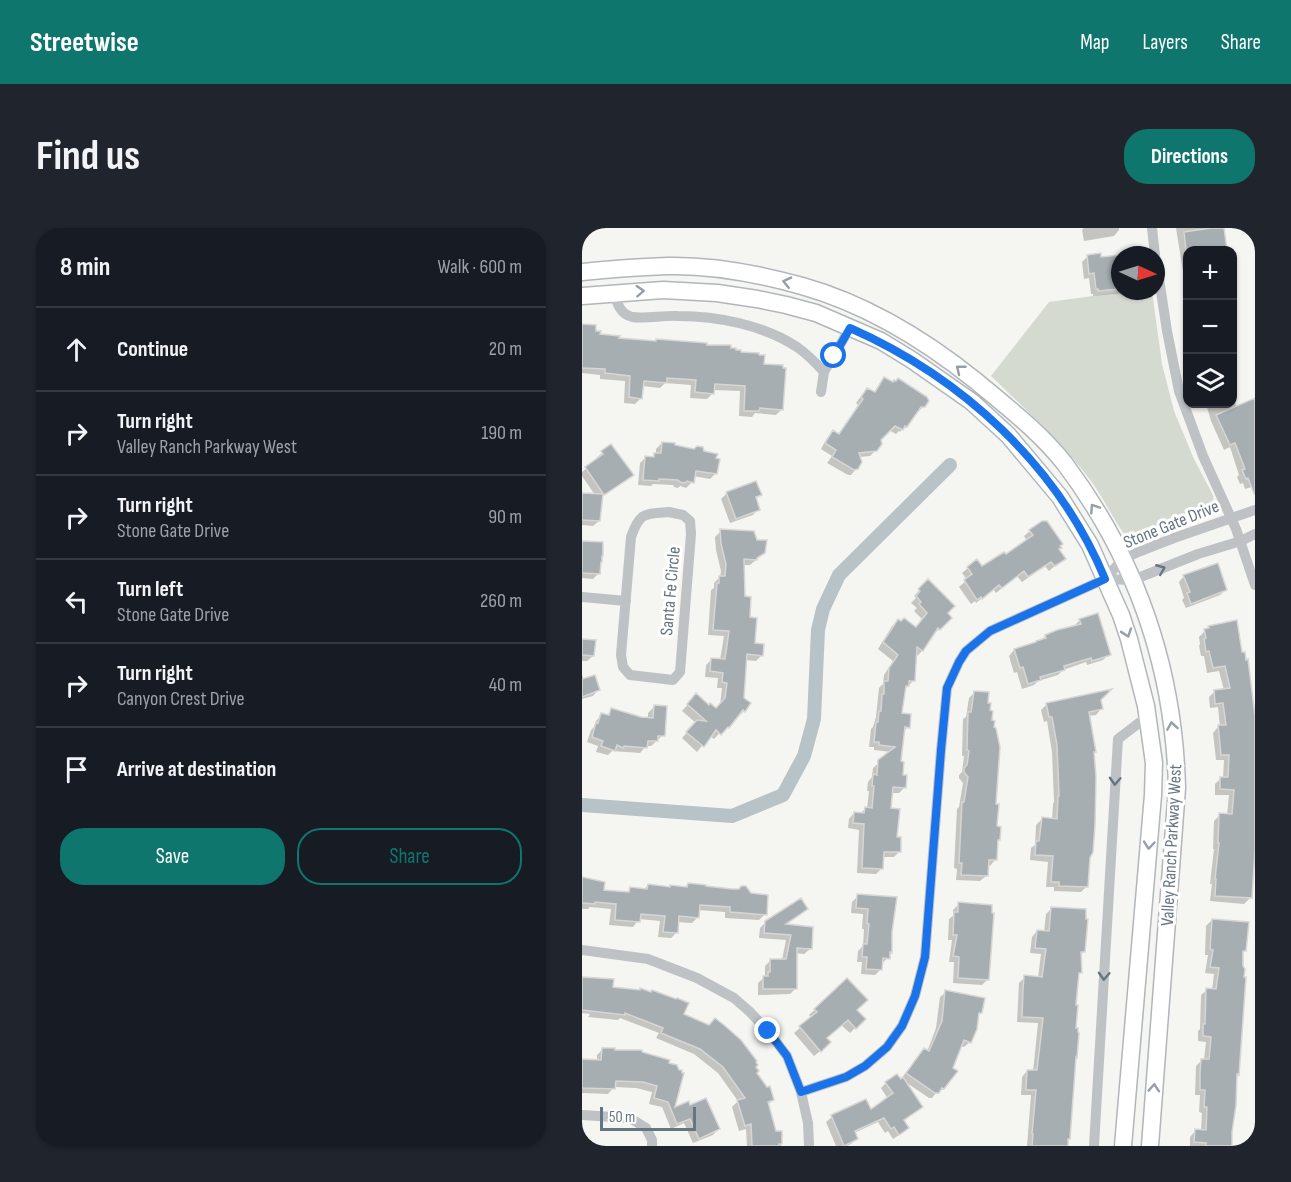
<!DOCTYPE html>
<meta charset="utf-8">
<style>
:root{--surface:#171b24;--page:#20242c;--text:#f1f3f6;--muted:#9ea1a6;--line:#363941;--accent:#0f766e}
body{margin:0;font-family:"Sofia Sans Condensed",sans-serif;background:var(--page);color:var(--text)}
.controls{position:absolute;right:18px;top:18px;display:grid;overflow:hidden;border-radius:12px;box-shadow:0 2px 4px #0004}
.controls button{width:54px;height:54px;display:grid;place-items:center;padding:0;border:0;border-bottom:2px solid var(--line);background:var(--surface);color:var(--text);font:30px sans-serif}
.compass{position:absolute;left:529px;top:18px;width:54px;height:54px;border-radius:50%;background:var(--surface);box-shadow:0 2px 4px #0004;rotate:94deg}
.scale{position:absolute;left:18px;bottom:15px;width:96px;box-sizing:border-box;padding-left:6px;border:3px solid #667681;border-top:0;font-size:16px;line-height:21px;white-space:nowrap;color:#667681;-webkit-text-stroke:4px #fff;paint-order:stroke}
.stop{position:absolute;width:18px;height:18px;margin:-14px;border:4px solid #1a73e8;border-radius:50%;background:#fff}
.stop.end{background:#1a73e8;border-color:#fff;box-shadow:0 2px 6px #0008}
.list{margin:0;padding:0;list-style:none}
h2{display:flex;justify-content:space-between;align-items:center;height:78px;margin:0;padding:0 24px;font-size:26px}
h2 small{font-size:20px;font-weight:400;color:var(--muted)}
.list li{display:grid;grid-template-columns:39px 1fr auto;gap:18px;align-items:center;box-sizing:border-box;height:84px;padding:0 24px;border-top:2px solid var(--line)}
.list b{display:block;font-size:22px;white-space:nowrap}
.list p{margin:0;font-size:20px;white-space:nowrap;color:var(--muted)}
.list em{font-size:20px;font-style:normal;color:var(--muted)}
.actions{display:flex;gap:12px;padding:18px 24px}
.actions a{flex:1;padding:14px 0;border:2px solid var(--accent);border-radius:24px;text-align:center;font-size:21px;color:var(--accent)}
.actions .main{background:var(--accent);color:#fff}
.icon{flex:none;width:33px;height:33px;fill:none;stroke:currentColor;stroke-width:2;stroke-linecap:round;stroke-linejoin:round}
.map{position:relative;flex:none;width:673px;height:918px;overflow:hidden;border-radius:24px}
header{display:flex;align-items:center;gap:36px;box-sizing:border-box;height:84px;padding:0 30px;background:var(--accent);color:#fff}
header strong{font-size:28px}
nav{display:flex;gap:33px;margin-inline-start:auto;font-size:21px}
.intro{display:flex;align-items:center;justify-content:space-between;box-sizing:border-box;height:144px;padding:0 36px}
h1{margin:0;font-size:42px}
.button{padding:15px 27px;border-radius:24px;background:var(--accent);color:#fff;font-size:21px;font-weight:700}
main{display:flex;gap:36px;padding:0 36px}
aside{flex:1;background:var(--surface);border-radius:24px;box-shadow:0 2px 4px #0004}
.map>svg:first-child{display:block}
</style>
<header>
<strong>Streetwise</strong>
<nav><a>Map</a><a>Layers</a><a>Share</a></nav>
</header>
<div class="intro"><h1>Find us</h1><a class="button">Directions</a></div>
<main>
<aside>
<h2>8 min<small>Walk · 600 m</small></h2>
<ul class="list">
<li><svg class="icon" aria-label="ahead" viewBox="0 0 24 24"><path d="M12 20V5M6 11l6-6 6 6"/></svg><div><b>Continue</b></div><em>20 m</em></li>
<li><svg class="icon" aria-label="right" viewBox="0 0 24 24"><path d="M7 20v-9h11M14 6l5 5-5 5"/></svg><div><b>Turn right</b><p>Valley Ranch Parkway West</p></div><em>190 m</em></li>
<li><svg class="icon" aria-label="right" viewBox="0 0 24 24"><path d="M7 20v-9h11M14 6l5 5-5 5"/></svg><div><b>Turn right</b><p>Stone Gate Drive</p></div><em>90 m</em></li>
<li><svg class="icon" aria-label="left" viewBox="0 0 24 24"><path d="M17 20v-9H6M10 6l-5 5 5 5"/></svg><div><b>Turn left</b><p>Stone Gate Drive</p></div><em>260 m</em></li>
<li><svg class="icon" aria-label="right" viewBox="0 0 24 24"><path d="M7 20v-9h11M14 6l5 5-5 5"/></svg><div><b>Turn right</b><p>Canyon Crest Drive</p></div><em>40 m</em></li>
<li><svg class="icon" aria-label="arrive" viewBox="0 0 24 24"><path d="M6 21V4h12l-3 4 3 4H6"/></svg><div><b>Arrive at destination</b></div></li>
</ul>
<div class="actions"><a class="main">Save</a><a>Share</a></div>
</aside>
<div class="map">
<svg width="673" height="918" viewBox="0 0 673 918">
<rect width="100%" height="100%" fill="#f5f5f2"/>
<!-- green -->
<path fill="#d5dad1" d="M547,63H570L580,136L592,183L612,231L631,267L632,276L629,282L623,288L564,311L547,312C531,293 522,269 506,249C477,212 443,181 409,148L467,74Z"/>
<!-- shadow -->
<path fill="#0003" d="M502,0H537V2L532,8L502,13L500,2Z
M594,0H640L643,22H606V81H604L601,57L603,56Z
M506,28L518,31L538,28V63H543L541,65L511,68V66H509L507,50L502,51L500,34Z
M650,90H654L655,102L651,106L650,124Z
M0,98L17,108L36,112L148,121L181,137L200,181L194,187L173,185L170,189L157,188L158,163L131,162V165L125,171L108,170L109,157L83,155L78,160L60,158L59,170L53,176L42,175L43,153L18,151V147L0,145Z
M302,151L342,178L336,184H333L318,204L317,203L314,206L307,202L298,211L294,222L288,228L277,229L275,240L269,247H266L245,235L250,228L239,221L245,210L251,204L256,207L276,177L274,175L280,167L286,162L292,165Z
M650,161L673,258L663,261L661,255L658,256L655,249L657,247L648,219L642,222L629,193L624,176H650Z
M80,215L134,245L128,251L111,248L110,254L104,260L98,258L96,260L92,259L91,257L71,256L69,258L56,257L58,235L63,230H69L74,226V221Z
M29,218L44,252L19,269L17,293L11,298L0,297V266L13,267L0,248V244L15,232L14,230Z
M145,265L178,267L173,272L176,281L171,287L148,295L139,271Z
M139,303L182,325L168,337H161V370L171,416L180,427L174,433L163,432L160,470L167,476L162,483L156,489L154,487L132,511L128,508L115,524L100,510L114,495L100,483L109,473L134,482L138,477L140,460H135L136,450L123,449L124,437L130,431L138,432L142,408L126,407L129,362L132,360V355L138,349L139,343L134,322L133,309Z
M448,303L476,322L482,330L467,343L463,338L440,354L435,348L414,365L411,361L394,375L393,373L389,376L377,359L385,352L380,345L386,340H399L424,329L445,313L442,308Z
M0,314L17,345L11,351L0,350Z
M602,348L644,361L638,367L604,380L600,372L602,370L597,354Z
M346,353L363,385L368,390L351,407L350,406L340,423L335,428L333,427L331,453L322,462L318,487L326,499L320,505L317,535L322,560L317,565H309L307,581L313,610L317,624L312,629H300V640L294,646L275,645L277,602L266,600L267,591L272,585L278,586L284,580L285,581L287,563H285L286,554L290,549L291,540L309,524L292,522V519H287L289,501L291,499L294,489L297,460L301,456L302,447L311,433L296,421L310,398L316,393L334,400L340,391L332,383L335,380L329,375L334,370L332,368Z
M498,392L527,426L521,432L505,437L504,434L481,442L476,447L456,453L452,457L440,461L435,444L432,445L427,428L432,422L453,416L464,408L492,398Z
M654,394L668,670L662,676L628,673L630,656H628L632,621H631L632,593L638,587H645L647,567H633V556L639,550H641L642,532H634L631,505L636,499H638L636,479L628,480L627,469L633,463L642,462L637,443L625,445L622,428H619L617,418L618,416L617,409L627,399Z
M0,412L11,428L5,433H0Z
M0,447L2,452L16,462L11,468L0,471Z
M393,464L412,577L415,613L413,632L408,638L405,637L404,648L398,653L374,652L375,641L372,640L375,581L377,579L381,555L377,550V547L380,544L382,528H380L381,491L384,489L387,470Z
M518,472L519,481L514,487L506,488L510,526L505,658L499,664L472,663V659H464L466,634L448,632L449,620L453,617L454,597L460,591L470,592L471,576L472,574L470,524L465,493L462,494L459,482L465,476Z
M72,479L81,507L69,518H64L58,525L30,523L26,527L14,524L16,518L5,514L9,502L12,499L14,493L19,487L24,488L30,482L66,491V485Z
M0,637V650L21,663L44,665L48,661L62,662L66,657L102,660L106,656L183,686L177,692L143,690V684L116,682L115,690L110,695L95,694L94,705L89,710L76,709L78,693L57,691L51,699L27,697L29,681L8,679L6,681H0Z
M276,668L308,704L309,724L307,726L306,730L299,736V741L293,747L279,746L280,734H275L276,723L281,718L282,701H280L281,686L269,685L270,674Z
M377,676L405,752L400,757L371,755L372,734H367L370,712H366L367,691L371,688V682Z
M470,680L502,723L498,728V744L495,747L490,856L486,918H445L449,867H439L440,849L445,843L451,844L456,795L435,794L437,755L443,749L456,750L459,726L448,725L450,709L455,703L462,704L464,686Z
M224,681L218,687L202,697L228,721L222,726L213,725L214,760L208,766L176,767V755L183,749V738L189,732H200L204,712L177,710L178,700L184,694Z
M630,692L663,722L660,725L655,846L654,848L648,918H608V909L613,903H619L620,885L617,884L618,867H613L614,838L620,832H622L624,814L616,813V803L618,801L619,767L625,762H630L632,746L623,745L626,727H623L624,698Z
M0,751L100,786L174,845L191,872L185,877L193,904H198L199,918H165L164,901L157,903L150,879L156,873L136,845L112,826L74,810L77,805L38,790L36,792L6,789L8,786L0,785Z
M265,752L273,782L282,791L268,805L259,797L244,810L242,820L232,828L212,805L230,790L227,787Z
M364,764L399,785L395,788L388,814L382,819L378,818L361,860L355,866L354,865L350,870H347L322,853L339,879L321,893L320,905L311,911L306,903L303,905L296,894L272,905L274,911L269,916L265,918H254L244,894L250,889L288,883L306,871L299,860L304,855L318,852L337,828L345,824L354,800L358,769Z
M21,821L32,823L58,824L91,882L108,879L136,901L131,907L111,915L102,895L89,901L80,879L67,876L70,864L54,860L32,859L26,866L0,865V832L15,833V827Z"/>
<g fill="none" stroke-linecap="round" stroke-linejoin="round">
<!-- canal -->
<path stroke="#b7c3c7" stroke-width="14" d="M0,577L150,588L201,567L222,528L232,491L236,402L241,381L257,347L368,237"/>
</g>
<!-- building -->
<path fill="#a6aeb2" stroke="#d7d6d4" stroke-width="1.5" d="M629,0H642L645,22H604L602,4Z
M519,25V29L538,27V61L516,63V61H514L512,45L507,46L505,27Z
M0,96L14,97V103H19L18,106L38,108L37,110L74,113V111L125,115V117H149V120H154V122H159V124L177,125V127H183L182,136L201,137V140H204L201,182L178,180L177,183H162L163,158L133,156L132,166L113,164L114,152L85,150V155L62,153L60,171L47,169L48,148L23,145V141L0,140Z
M302,149L311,154L312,152L314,153L316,150L345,169L347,173L343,179H339L325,199L323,198L321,202L313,198L299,212L300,216L295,223L277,225L280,234L276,241L272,242L250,229L254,222L243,215L251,202L257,206L281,171L279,169L285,160L293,164Z
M673,170V265L672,266L666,250L664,251L660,242L663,241L653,215L648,217L634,187Z
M80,214L93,215V217L112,221L115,218L121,219L122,223L136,226L134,230L138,231L135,246L114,243L112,255L105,253L103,255L98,254L96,252L77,251V253L61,252L63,228L72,229V225H79Z
M29,216L52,247L22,267L3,239L21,226L19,223Z
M174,253L180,267L174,269L178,282L154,291L144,264Z
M0,265L21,266L18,293L0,292Z
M460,293H465L481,316L478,318L480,320L477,321L484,331L473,338L469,334L446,349L442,343L420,360L417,357L400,371L399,369L395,372L382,352L390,346L385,339L395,331L400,338L422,324L424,326L451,307L447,302Z
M138,301L172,303L175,312H185L183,325L175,330V332L162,331L163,368L169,369L168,389L175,390L173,415L182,416L181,428L165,426L162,470L169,475L163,484L161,482L147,500L146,499L139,507L134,502L122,519L104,504L115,492L124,493L105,476L114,465L127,477L128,475L134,480L143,470L145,455L140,454L141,445L128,443L129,430L143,431L147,403L131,402L135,355H137V348H143L144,336L139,316Z
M0,313L21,314V328H20V334H19L18,346L0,345Z
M636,335L645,362L609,376L605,365L608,364L601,347Z
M346,351L373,378L366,385L370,390L358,402L356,400L341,423L335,419L333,453H327V458H324L320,485L329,486L328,500L323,499L319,533L322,534L321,547H325L324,560L311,559L309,580L318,581L315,609H319V624H302L301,641L280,640L282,596L271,595L272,584L282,585L283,579L290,580L292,558H290L291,546L295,547L296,532L313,519L297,517V514H292L294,494H296L297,483H299L300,466H302V453H306L307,440L316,427L301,414L316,391L319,393L322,390L334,399L345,385L337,376L339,374L334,368L338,363L336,361Z
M516,385L529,427L510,433L509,430L482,438L483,442L458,449L459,452L446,456L441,439L438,440L432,421L454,414V413L464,410L463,407L475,402L499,396L497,391Z
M655,392L660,424H663L664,432L666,431L673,488V622L670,670L633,668L634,651H633L637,615H636L637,585L650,586L652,562L638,561V549H646L647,527H639L636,497H644L641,475L633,476L632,462L648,460L643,438L631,440L627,423L624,424L622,411L624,410L622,401L627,400L626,398Z
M0,411L14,412L12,428L0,427Z
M13,447L18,462L0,469V451Z
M530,461L519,472L521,481L507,484L514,524H512L514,549L513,597L511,624L508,630L506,659L477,658V654H469L471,628L453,627L454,613H457L460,589L475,591L476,568H477L475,517L470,489H467L464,475Z
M392,463L407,464L406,475H409L408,482L411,483L410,492L413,493L412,499L414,500L418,519L414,576H417L415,598L419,599L418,612H416L415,632H407L406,648L379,647L380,635H377L380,574H382L386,549L382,544V540L385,537L387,523L385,522L386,484H389Z
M72,477L85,478L83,508H76V513H66L65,520L42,518L41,520L35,517L33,523L19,518L21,513L10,509L14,494L16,495L19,485L27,487L29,480L59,489L71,490Z
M0,649L23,654L22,662L47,664L48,659L65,661L66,656L88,659V657L105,659L106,655L124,657V658L150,661H157L159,658H164L169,665L186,667L185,687L148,684V679L118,677L117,690L97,688L96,705L81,704L83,688L59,686L58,694L33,692L34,676L13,674V676L0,675Z
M275,666L315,669L310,704V725L308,724V731L301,730L300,742L284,741L285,729H280L281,716H285L287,696L285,695L286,681L274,680Z
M219,670L226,681L204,696L231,699L230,721L215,720V761H181V748H186V744H188V731H204L209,707L182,705L183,693Z
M376,674L410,677V685H412L407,752L376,750L377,729L371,728L375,707H371L372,684H376Z
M469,679L504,681V691H506L503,724H499L500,745H497L494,777H496L494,800H496V804L497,805L495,830L494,829L488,911H486V918H450L451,906H450L454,862H444L445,842H455L461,790L440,789L441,761L442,747L460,749L464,721L453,720L455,702L467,703Z
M630,691L667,694L664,723H661V738L663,741L662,749H664L657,847L655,846L654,877L650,904V918H624V915L612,914L613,901L624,902L625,879H622L623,862H618V844L619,831H627L629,809L621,808V796H623L624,760L634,761L637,740L628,739L631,722L628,721Z
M0,749L32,751L31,759L58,762V760L69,764L70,762L94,771L95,770L107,775L102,786L127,797L133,790L142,797L159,812L175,833L174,834L176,837L174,839L177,843L175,845L185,859L188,858L192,872L186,874L194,903H200V916H197V918H170L169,896L163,898L155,872L163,870L141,839L118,821L79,805L81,800L43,785V787L0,782Z
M265,750L286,772L275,782L284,791L274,801L266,792L245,810L249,814L239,824L217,798L235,784L232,781Z
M363,762L403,770L400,785H397L395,801L389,815L382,812L371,840L376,843L362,861L360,860L357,865H353L324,845L342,820L347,823L360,793Z
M20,820H33V822H60V824L88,832L87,835L95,837L97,842H100V845H102L93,879L107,873L108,877L124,870L138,901L117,911L108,891L95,896L86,874L72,870L75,858L61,854L34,853L33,861L0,860V831L19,832Z
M315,846L319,851L321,849L341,879L322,892L327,900L317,907L312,899L309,901L302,890L273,903L276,911L262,918L249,887L284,871L289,881L311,865L303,854Z"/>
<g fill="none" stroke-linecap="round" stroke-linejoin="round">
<defs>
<path id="secondary" d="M0,44C28,41 57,39 86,38C130,37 177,46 220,58C284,76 343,112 394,153C425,179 458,204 483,236C555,332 592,441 595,560L568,918
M0,68L81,62L135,65L175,71L204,77L234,85L299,113L330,132L390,174L426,207L478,269L508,317L519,342L539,387L547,411L564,478L572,535L571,567L541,918"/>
</defs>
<!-- secondary casing -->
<use href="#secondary" stroke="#b1b6ba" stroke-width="19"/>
<!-- street -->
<path stroke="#bec2c5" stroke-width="10" d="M570,0L573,27
M574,31L585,103L597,163L621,228L654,301L673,357
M32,65C35,75 38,86 50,89C62,91 84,87 96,88C136,88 181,97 215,119C225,126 234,135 242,144
M239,164L242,144L268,100
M87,284L101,287L108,293L109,306L98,444L91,452L48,447L41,439L39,427L49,309C58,284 62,286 87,284Z
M523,351L551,352L616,326L659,313L673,306
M0,369L44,373
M0,722L66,731L115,750L152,770L167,783L186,803L205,828L219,864L226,895L227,918
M219,864L264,849L283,838L305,819L320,798L333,768L343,729L359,522L365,460L377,434L384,423L408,403L523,351L541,331L556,324L592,310L673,282
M0,887L48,890L64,900L70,912V918
M512,918L536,511L566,488"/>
<!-- secondary -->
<use href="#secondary" stroke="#fff" stroke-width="16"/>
</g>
<!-- one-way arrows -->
<defs><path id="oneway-chevron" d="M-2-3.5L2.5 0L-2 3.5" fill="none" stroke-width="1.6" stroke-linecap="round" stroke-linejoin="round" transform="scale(1.5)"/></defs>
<g stroke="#949fa7">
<use href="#oneway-chevron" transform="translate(205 54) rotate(-167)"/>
<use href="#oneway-chevron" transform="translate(58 63) rotate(-3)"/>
<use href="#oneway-chevron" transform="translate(378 141) rotate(-141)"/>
<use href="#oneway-chevron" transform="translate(512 280) rotate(-124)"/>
<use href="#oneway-chevron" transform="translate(545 405) rotate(71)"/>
<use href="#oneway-chevron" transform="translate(590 498) rotate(-99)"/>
<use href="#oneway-chevron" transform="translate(567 617) rotate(95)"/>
<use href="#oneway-chevron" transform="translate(572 860) rotate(-86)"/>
</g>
<g stroke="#667681">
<use href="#oneway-chevron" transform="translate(579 341) rotate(-22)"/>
<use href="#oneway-chevron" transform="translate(533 553) rotate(93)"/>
<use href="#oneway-chevron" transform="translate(522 748) rotate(93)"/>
</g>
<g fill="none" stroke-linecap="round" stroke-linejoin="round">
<!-- route -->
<path stroke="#1a73e8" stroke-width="8" d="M186,803L205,828L219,864L264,849L283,838L305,819L320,798L333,768L343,729L359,522L365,460L377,434L384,423L408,403L523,351C476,237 379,149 268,100L252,128"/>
</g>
<g text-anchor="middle" stroke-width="6" stroke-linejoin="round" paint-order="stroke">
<!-- street labels -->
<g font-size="18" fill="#667681" stroke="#fff">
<text transform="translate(589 296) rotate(-22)" y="6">Stone Gate Drive</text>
<text transform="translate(88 363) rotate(-85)" y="6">Santa Fe Circle</text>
<text transform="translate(589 617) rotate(-87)" y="6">Valley Ranch Parkway West</text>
</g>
</g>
</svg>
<div class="controls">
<button>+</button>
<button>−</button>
<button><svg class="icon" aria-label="layers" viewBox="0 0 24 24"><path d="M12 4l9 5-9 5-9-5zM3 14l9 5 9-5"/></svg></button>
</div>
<svg class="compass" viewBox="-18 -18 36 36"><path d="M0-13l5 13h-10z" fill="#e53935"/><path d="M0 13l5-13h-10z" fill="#9ea1a6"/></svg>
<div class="scale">50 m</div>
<div class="stop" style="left:252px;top:128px"></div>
<div class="stop end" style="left:186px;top:803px"></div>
</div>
</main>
